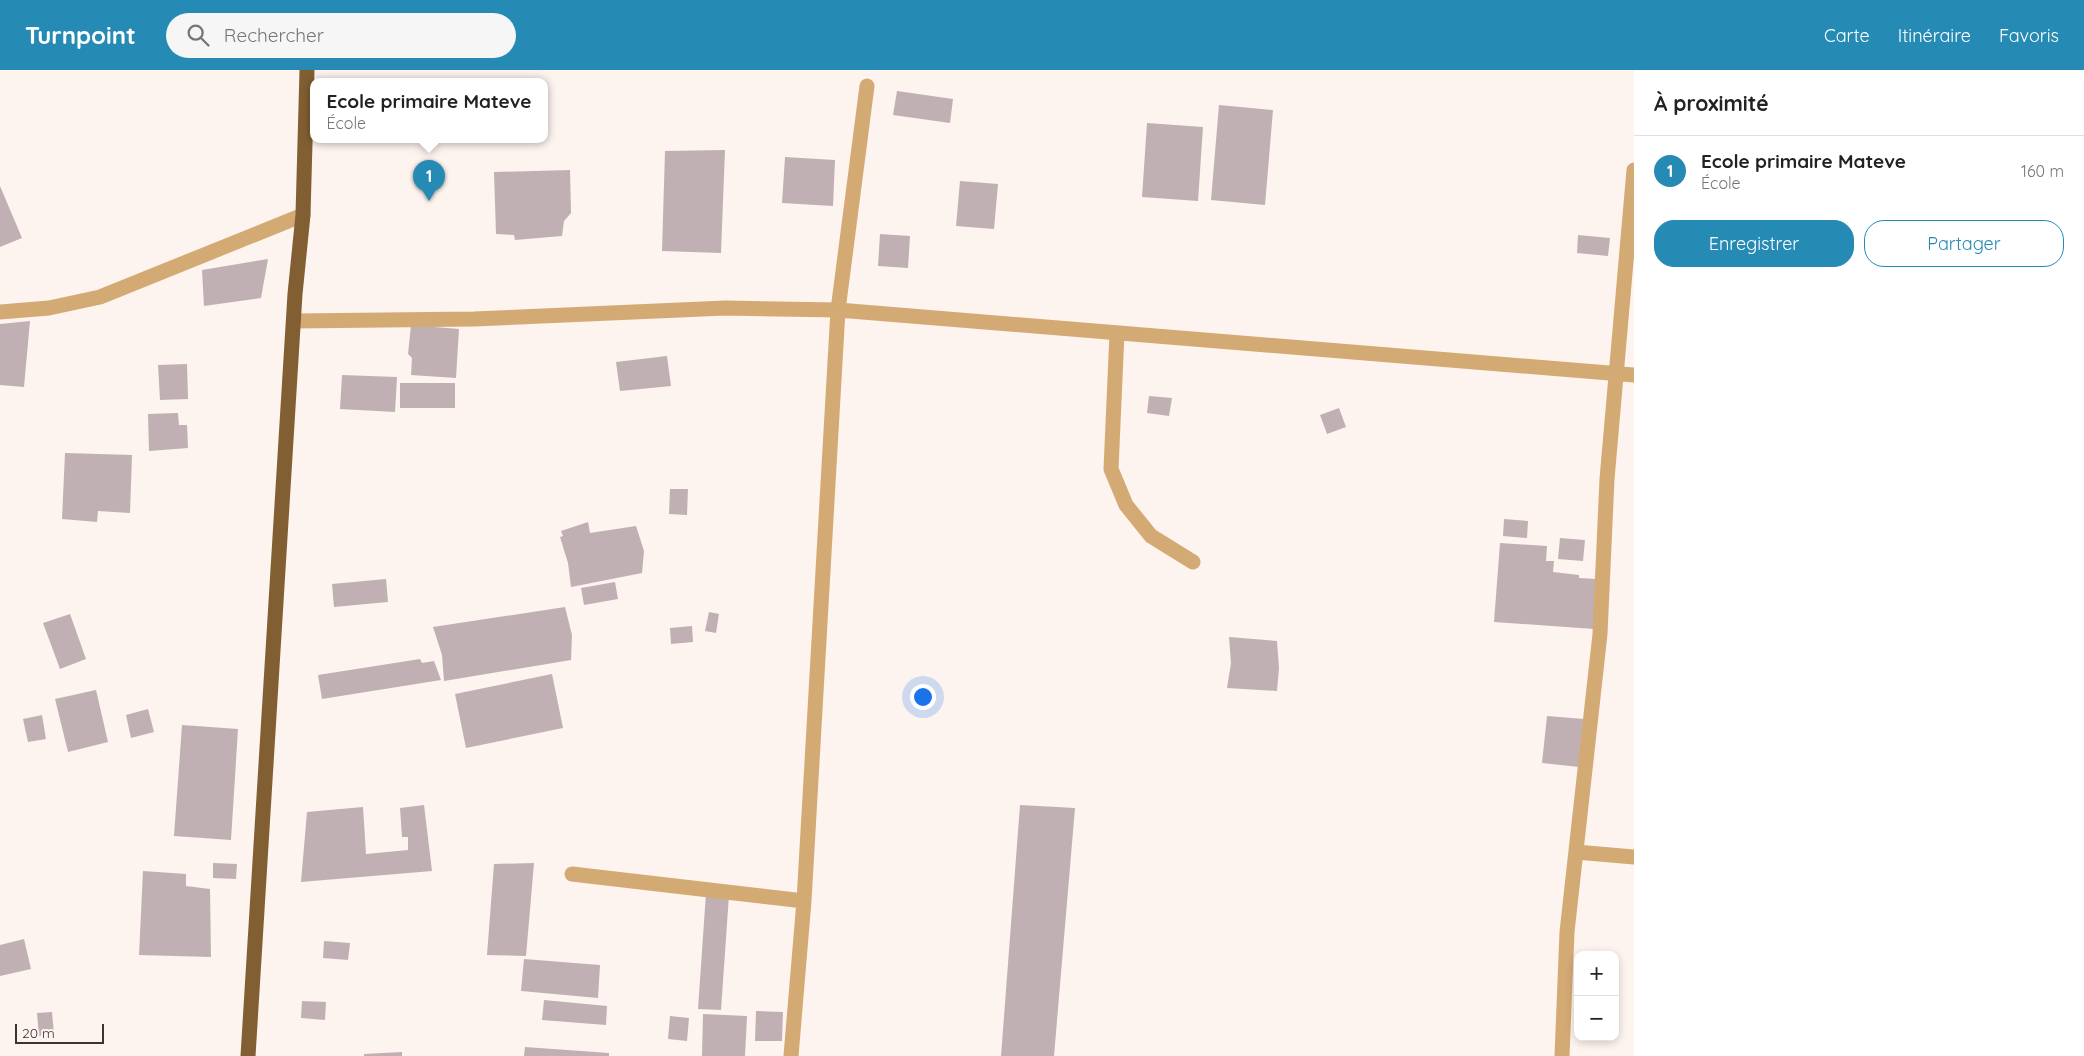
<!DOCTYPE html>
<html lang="fr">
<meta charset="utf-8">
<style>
:root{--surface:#fff;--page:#f6f6f6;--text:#222;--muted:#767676;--line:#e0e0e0;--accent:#258bb4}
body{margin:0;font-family:Quicksand,sans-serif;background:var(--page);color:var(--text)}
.controls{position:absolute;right:15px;bottom:15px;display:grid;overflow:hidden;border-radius:10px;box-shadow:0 2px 8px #0003}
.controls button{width:45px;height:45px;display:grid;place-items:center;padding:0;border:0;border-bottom:1px solid var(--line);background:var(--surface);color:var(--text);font:25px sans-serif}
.scale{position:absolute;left:15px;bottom:12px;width:89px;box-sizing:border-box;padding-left:5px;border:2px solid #3a3432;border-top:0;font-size:14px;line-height:18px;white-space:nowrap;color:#3a3432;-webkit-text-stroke:4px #fdf3ef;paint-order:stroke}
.you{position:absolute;left:922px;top:626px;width:18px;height:18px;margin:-12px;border:4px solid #fff;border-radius:50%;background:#1a73e8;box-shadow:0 0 0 8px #1a73e833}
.badge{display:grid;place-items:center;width:32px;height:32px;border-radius:50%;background:var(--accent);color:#fff;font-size:16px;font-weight:700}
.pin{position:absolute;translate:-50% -41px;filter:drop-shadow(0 1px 2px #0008)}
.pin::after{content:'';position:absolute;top:26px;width:18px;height:15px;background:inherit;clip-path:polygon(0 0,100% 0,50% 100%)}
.popup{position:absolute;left:310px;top:8px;width:238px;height:65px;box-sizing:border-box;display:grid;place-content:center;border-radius:10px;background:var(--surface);filter:drop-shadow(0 1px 4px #0005);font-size:16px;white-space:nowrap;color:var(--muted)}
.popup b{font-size:19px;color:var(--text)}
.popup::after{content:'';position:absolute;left:50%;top:100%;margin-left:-10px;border:10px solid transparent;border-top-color:var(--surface)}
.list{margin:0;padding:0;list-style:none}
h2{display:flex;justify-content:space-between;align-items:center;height:65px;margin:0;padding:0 20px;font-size:21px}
h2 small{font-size:16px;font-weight:400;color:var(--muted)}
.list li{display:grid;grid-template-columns:32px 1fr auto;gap:15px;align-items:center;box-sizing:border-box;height:70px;padding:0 20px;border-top:1px solid var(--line)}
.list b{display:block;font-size:19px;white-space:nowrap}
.list p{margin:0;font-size:16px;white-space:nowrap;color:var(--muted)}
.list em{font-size:16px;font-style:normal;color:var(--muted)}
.actions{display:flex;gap:10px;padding:15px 20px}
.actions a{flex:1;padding:11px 0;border:1px solid var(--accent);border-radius:20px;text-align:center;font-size:18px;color:var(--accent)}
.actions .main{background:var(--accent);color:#fff}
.icon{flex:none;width:28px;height:28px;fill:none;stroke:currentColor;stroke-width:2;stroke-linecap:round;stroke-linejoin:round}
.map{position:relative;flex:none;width:1634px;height:986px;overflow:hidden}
header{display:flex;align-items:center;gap:30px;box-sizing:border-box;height:70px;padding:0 25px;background:var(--accent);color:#fff}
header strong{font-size:24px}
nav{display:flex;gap:28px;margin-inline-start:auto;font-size:18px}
.search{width:350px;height:45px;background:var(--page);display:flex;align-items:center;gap:12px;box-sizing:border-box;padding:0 18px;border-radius:28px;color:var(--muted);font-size:19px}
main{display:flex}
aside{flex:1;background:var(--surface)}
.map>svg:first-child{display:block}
</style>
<header>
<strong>Turnpoint</strong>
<div class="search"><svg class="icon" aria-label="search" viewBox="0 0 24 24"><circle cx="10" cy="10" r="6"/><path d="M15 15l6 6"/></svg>Rechercher</div>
<nav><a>Carte</a><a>Itinéraire</a><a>Favoris</a></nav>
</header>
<main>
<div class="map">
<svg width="1634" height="986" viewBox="0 0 1634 986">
<rect width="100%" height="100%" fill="#fdf3ef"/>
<!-- building -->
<path fill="#c1b0b3" d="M897,21L953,29L950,53L893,45Z
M1219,35L1273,40L1265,135L1211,130Z
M1147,53L1203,57L1198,131L1142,127Z
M725,80L721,183L662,181L665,81Z
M785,87L835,90L833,136L782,133Z
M570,100L571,143L564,151L562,166L515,170L514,165L496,164L494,102Z
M960,111L998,114L994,159L956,156Z
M0,116L22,168L0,177Z
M880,164L910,166L908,198L878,196Z
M1578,165L1610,168L1608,186L1577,183Z
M268,189L261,228L204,236L202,200Z
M30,251L24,317L0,315V254Z
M411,255L459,259L456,308L411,305L412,288L408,284Z
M667,286L671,316L620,321L616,292Z
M187,294L188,329L160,330L158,295Z
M342,305L397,307L395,342L340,339Z
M400,313H455V338H400Z
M1149,326L1172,328L1169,346L1147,343Z
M1339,338L1346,357L1327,364L1320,345Z
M178,343L179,355H187L188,378L149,381L148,344Z
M65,383L132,385L130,443L98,441L97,452L62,449Z
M670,419H688L687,445L669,444Z
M1504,449L1528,451L1527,468L1503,466Z
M588,452L590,463L636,456L644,481L642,503L571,517L568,493L560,467L563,466L561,461Z
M1560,468L1585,470L1583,491L1558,489Z
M1500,473L1547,476L1546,491H1554L1553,502L1579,505V508L1597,509L1594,559L1494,552Z
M386,509L388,532L334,537L332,514Z
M615,512L618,529L584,535L581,518Z
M565,537L572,565L571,590L444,611L442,585L433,557Z
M709,542L719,544L716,563L705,561Z
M70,544L86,589L60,599L43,553Z
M692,556L693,572L671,574L670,558Z
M1229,567L1277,571L1279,598L1277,621L1227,618L1231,593Z
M420,589L422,593L434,591L441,610L322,629L318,605Z
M552,604L563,658L466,678L455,624Z
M96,620L108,672L68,682L55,629Z
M148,639L154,662L131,668L126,645Z
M42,645L46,669L28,672L23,649Z
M1547,646L1584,649L1579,697L1542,693Z
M182,655L238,659L231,770L174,766Z
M424,735L432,801L301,812L307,742L363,737L366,784L408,780V767H402L400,738Z
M1020,735L1075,738L1054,986H1001Z
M213,793L237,794L236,809L213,808Z
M534,793L526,886L487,885L494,794Z
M143,801L186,804V816L210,819L211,887L139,885Z
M706,823L729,825L721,940L698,939Z
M24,869L31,899L0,906V875Z
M324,871L350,873L348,890L323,888Z
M524,889L600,895L598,928L521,921Z
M544,930L607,936L606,955L542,950Z
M302,931L326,932L325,950L301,948Z
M756,941L783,942L782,971H755Z
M52,942L54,964L39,966L37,943Z
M703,944L747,946L745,986H702Z
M670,946L689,948L687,971L668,969Z
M525,977L609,983V986H524Z
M402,982V986H364V984Z"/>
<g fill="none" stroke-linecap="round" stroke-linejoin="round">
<!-- minor -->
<path stroke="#d4aa74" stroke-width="15" d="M0,242L49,238L100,227L303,145
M294,251L474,249L725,238L838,240L1634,305
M1117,263L1111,399L1126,435L1151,466L1193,492
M1576,782L1634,787
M572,804L804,831
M791,986L804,831L838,240L867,16
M1562,986L1567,862L1600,564L1607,409L1634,100"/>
<!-- highway -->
<path stroke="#815f32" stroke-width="15" d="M248,986L295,224L303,145L307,0"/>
</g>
</svg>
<div class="controls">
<button>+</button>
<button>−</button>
</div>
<div class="scale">20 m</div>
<div class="you"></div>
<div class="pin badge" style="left:429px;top:131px">1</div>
<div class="popup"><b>Ecole primaire Mateve</b>École</div>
</div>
<aside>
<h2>À proximité<small></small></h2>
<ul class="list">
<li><span class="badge">1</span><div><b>Ecole primaire Mateve</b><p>École</p></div><em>160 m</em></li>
</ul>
<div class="actions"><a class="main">Enregistrer</a><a>Partager</a></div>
</aside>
</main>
